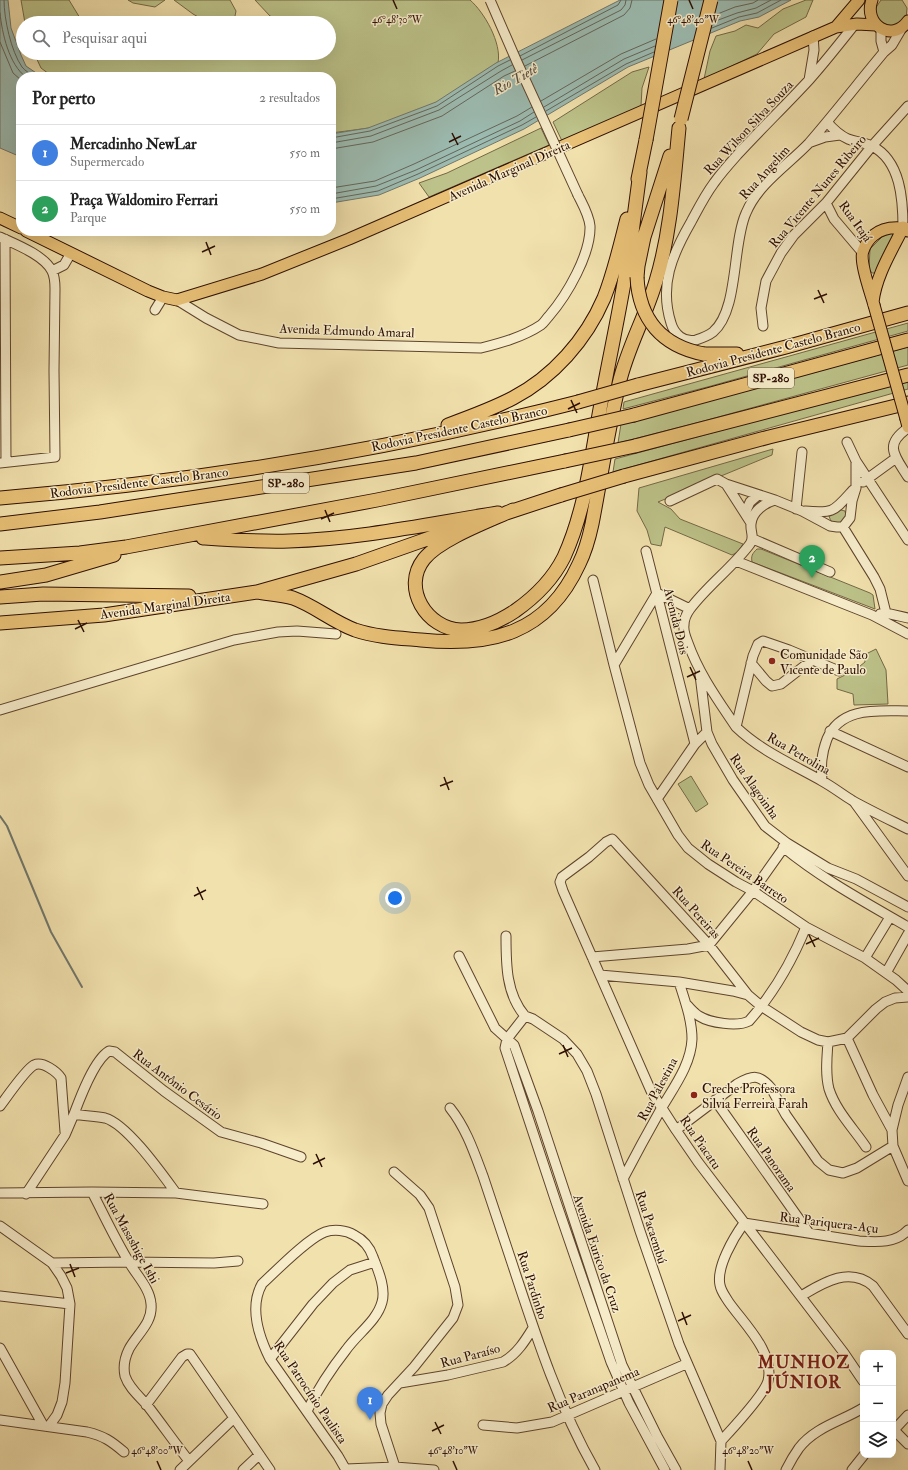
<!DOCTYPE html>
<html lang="pt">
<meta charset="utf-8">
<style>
:root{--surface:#fff;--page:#f6f6f6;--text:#222;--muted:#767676;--line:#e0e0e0;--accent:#ea580c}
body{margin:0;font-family:"IM FELL Double Pica",serif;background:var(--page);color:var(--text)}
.controls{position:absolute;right:12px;bottom:12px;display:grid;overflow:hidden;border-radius:8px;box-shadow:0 4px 16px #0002}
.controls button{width:36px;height:36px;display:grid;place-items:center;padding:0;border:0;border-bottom:1px solid var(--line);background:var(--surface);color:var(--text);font:20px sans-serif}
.you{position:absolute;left:395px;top:898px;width:14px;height:14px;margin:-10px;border:3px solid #fff;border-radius:50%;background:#1a73e8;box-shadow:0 0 0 6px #1a73e833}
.badge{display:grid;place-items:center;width:26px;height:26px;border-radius:50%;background:var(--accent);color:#fff;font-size:13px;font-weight:700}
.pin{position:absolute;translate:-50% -33px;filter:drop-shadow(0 1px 2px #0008)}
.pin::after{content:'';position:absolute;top:21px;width:14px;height:12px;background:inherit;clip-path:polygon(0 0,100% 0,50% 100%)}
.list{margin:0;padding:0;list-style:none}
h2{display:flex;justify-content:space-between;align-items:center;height:52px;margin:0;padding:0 16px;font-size:17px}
h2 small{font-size:13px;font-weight:400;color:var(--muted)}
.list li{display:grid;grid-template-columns:26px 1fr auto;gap:12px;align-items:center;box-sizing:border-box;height:56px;padding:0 16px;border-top:1px solid var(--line)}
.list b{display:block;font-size:15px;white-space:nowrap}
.list p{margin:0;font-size:13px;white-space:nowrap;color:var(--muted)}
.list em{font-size:13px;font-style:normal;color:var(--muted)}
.icon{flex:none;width:22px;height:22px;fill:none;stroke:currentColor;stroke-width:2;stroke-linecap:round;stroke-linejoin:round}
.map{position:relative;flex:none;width:908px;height:1470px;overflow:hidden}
.search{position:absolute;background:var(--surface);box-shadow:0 4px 16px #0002;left:16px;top:16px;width:320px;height:44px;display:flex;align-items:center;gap:10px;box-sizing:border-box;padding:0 14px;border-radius:22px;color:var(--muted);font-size:15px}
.panel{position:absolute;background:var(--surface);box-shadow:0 4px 16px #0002;left:16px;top:72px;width:320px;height:164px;border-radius:16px}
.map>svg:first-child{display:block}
</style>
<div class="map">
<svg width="908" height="1470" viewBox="0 0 908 1470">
<rect width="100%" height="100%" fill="#f1e1ad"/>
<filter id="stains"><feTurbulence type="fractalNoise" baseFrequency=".005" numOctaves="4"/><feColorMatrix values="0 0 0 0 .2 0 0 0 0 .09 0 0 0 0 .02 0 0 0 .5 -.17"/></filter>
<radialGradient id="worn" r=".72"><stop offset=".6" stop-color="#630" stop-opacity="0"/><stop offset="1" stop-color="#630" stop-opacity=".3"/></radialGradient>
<!-- green -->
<path fill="#bcc289" stroke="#746846" d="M21,0H69L83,23H25Z
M128,0H165L155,7L133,3Z
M174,0H230L236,11L235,16L231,23H209L193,14Z
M255,0H470C484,12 502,43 498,63L462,92L377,127L331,133V77H53L41,68L34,53H298L305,54L329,53V23H285L270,16Z
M806,0H813L806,17L774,34L757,54L704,79L710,51L716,36L735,31L746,25L758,28L783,9Z
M881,0H902L907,8L906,19L889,29L876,19L875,9Z
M649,67L642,88L641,106L562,141L553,122L632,72Z
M541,128L549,145L429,197L419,183L447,173Z
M891,233L895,234L875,273H872L869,269L870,249L883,236Z
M908,323V331L711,386L623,409L624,402Z
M908,347V365L700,422L618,443L621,424Z
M908,380V389L613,472L615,459Z
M773,449L772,455L658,502L671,509L680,519L743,544L738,552L732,555L665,527L661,546L651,544L647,530L637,511L639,488Z
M841,510L845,511L846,516C842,525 832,527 829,516Z
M757,549H761L870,593L873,595L875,609L752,562C751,556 752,554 757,549Z
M876,649L886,670L888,704L854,705L853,694L837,689V679L855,670L865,662L864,655Z
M691,776L708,804L696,812L678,784Z"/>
<!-- water -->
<path fill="#9cbcb2" stroke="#70766c" d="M0,0H8L11,28L21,55L26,66L42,77H21V157L0,148Z
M620,0H791L759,17L740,21L628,67L524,129L420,178L379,195L331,203V134L368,128L436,102L496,63Z"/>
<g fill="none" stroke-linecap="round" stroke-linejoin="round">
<!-- shore -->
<path stroke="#64655a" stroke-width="1" d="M4,0C4,19 11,51 22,67C25,71 31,74 35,77
M0,13C2,33 9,65 26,77
M715,15L735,7L753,3L758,0
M713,22L737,13L756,8L771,0
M712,28L739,17L757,13L781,0
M0,42L13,73L21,80
M520,56L618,5L621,0
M522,60L621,10L625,5L626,0
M525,66L624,15L630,8L632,0
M541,101L621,54L656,39
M544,107L624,59L655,46
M546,111L626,64L654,52
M331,138L370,131L437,106L498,66L510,60
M331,143L371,136L439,110L501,71L512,65
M331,149L373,142L442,116L504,76L515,71
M331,188L375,181L414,164L517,116L532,107
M331,194L376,186L416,170L520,121L534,112
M331,199L378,191L418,174L522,125L536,117"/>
<!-- stream -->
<path stroke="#70766c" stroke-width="2" d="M0,816L7,826L51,932L82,987"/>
<defs>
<path id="minor" d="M855,24C840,43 825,62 809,80C786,105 761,129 738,154C730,163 721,173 714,183C705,195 698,209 691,222C672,255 659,285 671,323C674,334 684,343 696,340C702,338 708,336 713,332C739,310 732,244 746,213C758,184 788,165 809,143C835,113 859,82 884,52L892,45L902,28
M881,29V41L884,52
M809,80L814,50L813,36
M827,122C833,129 839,135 848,139C856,142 864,142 872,146C901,161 903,200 903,228L908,229
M811,142L825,137L840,135
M826,203L834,219L862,252
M0,237C15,244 44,255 52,271C55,277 55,283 55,289L54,371L55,457L0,463
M5,239L6,462
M52,271L64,265L71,253
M177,300L206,318L239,335L279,343L481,348C501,343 523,337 541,325C544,323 546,319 549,316C567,295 591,254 590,226C589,215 583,205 578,195
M155,310L163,297
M763,326L761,308L766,281L781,253L794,235L826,203L872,146L908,106
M908,428C883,445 895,456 908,477
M847,442L856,461L908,540
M863,482L896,458
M726,484L775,500L802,511L830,526L837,527H843L850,518L852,501L856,488V461
M775,500C765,503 752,511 751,524C750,532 755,537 750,544C732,568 708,585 690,609C687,613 684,620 684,625C683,631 686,638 688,643C699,674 718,700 736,727C761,751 792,764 822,781C833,787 843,795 853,801C871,811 890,820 908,829
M670,501L717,479L726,484L751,523
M796,509L802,452
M805,511C834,514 834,511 853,490
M745,513L750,502L758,495
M843,527L874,577L880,589L886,613
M753,539L830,572
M646,551L695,744
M736,561L872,615L908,634
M593,580L614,665L640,763L649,785L678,835L688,848L708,864L736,882L753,891L806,927L865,958L896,980L908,991
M880,614L886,613L908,618
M751,663L766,681L772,686L781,684L812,660
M614,665L657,593L690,609
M700,675L707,732L712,744L733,780L765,826L787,843L828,868L856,879L908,907
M0,710L234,640L278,632L297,631L336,634
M736,727L753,656L758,644L763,641L789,650L839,671
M830,731L908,767
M822,781C821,765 821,755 827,739C841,706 878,711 908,711
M657,799L695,744L707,732
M855,803L908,876
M783,847C822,879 865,902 908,927
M506,936C506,964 506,994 525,1016
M459,956L495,1028L514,1045L538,1111L622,1365L657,1436L676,1470
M592,957L688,949L709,945L753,891L787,843
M865,958L890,917
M886,973L908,934
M600,975L679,982L733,991L748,995L761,1006L801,1032L818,1040L828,1042L847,1038L876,1009L885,1002L895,998L908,997
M748,995L709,945L614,841L612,839L606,842L589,857L562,877L560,882L563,891L651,1091L676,1130L698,1162L844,1353L863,1381
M687,1005C691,1009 694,1013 699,1016C710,1023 738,1027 749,1021C774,993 792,961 806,927
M525,1016L533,1019L563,1039L577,1054L587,1071L596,1094L640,1231L679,1344L721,1441L720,1470
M525,1016L507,1039L505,1048L556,1202L611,1362L629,1403L665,1470
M828,1042C827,1057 825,1074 829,1089C836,1111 854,1129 866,1147
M715,1100L809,1233
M0,1106C7,1097 25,1070 34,1065C43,1061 57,1072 61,1078L65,1132
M450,1108C466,1128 474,1152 483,1176C491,1200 499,1224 507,1248C532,1323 555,1400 595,1470
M74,1114C80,1098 94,1060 109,1051L115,1052L164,1091L221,1132L261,1143L301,1157
M676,1130L737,1084C753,1075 759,1074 771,1088L786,1115L818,1161L829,1170L843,1173L857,1168L893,1146L892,1130L873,1095L847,1038
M892,1130L898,1105L908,1077
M893,1146L908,1181
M394,1172L420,1195L429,1208L455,1287L458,1305L453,1318L414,1367L388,1395L382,1404L380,1413L381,1424L395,1467
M623,1179C635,1156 648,1132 661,1109C673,1088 691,1065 692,1039C692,1020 685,1001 679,982
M92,1192C104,1215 115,1239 129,1262C136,1275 150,1288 151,1304C153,1323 137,1334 129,1349C125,1357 123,1367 125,1376C129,1388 139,1396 147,1405C161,1423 175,1443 189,1461
M0,1193L92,1192L176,1193L263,1204
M26,1194L65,1135L74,1114C84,1116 95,1116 105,1118C127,1124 162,1174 176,1193
M0,1226L52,1263L61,1276L67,1288L70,1304L65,1383L62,1402L57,1415L49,1426
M52,1263L128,1262L214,1263L238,1261
M0,1296L70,1304
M801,1296C823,1283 849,1266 873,1286L908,1334
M0,1348L43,1425
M270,1359L313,1304L333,1283L350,1270L375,1262
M400,1383L448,1375L503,1362C517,1354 525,1341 533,1328
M146,1405L182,1357L187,1354H190L270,1470
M307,1411C318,1389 331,1369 346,1350C357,1334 377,1321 382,1302C386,1288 378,1270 373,1257C370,1248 364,1240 354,1235C346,1230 334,1229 325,1232C308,1238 276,1271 262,1284C249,1307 259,1337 270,1359L338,1456L346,1470
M0,1420L87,1432C104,1436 111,1441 124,1452
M483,1425L517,1428L552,1422L686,1364
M893,1429L908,1444
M894,1430L908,1415
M721,1441C732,1429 764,1395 768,1381C775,1352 743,1323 728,1301C725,1296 721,1291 720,1285C716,1267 734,1237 744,1223L859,1241C876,1242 895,1244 908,1230
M346,1469L395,1467L434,1470
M180,1470L234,1418
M243,1470L259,1455
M786,1470C790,1462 794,1455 799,1448C815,1427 842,1421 863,1408
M852,1470L864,1455"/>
<path id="major" d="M872,0C863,25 892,43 908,21
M836,27L859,0
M0,218L21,228
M26,231L148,291L163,297L177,300L262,274L349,239L836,27L857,24L876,25
M873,302C876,276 891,252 903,228C893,227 882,228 874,235C869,239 865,245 863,251C859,261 871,294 874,305
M906,419L908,427"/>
<path id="highway" d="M638,179L646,140
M903,228L908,230
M637,277L638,266L644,237L670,156
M704,354H737
M638,385L786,347L908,313
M634,415L908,340
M448,425C470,417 492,409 513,398C553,377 586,340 604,298C614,273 620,246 627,219
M635,446L908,375
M624,476L769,437L908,403
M0,498C194,482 389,450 578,402
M513,510C489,521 440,539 424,559C401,588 427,629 461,630C480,630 500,621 515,611C535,597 553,579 564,557C585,511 591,459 600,409C610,353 623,297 631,240C634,218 637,195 640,172
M506,513L561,495
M0,524L100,512L416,463L569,430
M203,538C232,540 260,542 289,541C359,539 429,524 498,513
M0,558L80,553L126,547L377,500L565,461
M0,582L46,575L114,555
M257,592C269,594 282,595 293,598C315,606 333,622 355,630C376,637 399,638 421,640C491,647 547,634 579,564C585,552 589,538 592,524C601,477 608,430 619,384C627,348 646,316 656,281C671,232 674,179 679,128
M0,597L43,594L189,596
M0,623L104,615L257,592L356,564L464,526"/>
</defs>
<!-- minor casing -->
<use href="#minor" stroke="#5e432d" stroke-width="11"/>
<!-- major casing -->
<use href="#major" stroke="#2d0e02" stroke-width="13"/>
<!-- highway casing -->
<use href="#highway" stroke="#2d0e02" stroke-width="15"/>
<!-- minor -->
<use href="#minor" stroke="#f6ecca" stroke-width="9"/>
<!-- major -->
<use href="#major" stroke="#e8c076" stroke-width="11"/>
<!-- highway -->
<use href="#highway" stroke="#e8c076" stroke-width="13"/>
<defs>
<path id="minor-bridge" d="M490,0L517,62L578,195"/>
<path id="major-bridge" d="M874,305L906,419"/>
<path id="highway-bridge" d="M681,119L711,0
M646,140L671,0
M637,277C639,319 662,346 704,354
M578,402L638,385
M569,430L634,415
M565,461L635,446
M561,495L624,476"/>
</defs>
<!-- minor-bridge casing -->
<use href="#minor-bridge" stroke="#5e432d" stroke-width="11" stroke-linecap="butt"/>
<!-- major-bridge casing -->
<use href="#major-bridge" stroke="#2d0e02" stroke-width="13" stroke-linecap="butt"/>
<!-- highway-bridge casing -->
<use href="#highway-bridge" stroke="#2d0e02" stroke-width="15" stroke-linecap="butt"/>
<!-- minor-bridge -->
<use href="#minor-bridge" stroke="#f6ecca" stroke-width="9"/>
<!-- major-bridge -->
<use href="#major-bridge" stroke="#e8c076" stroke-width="11"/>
<!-- highway-bridge -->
<use href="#highway-bridge" stroke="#e8c076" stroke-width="13"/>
</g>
<!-- ticks -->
<path fill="none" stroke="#2d0e02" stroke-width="1.5" d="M393,0L397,9M689,0L693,9M452,133L458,145M449,142L461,136M206,242L211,255M202,252L215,246M818,290L824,303M814,299L827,294M571,400L577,413M568,409L580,403M325,510L330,522M321,519L334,513M78,620L84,632M75,629L87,623M690,667L696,680M687,677L700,671M444,777L449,790M440,786L453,781M197,887L203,900M194,896L206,890M809,935L815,947M806,944L819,938M563,1045L568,1057M559,1054L572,1048M316,1154L322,1167M313,1164L325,1158M70,1264L75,1277M66,1273L79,1268M682,1312L687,1325M678,1321L691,1315M435,1422L441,1434M432,1431L444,1425M157,1461L161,1470M453,1461L457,1470M748,1461L752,1470"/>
<!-- markers -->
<g fill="#8f2418" stroke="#f6ecca" stroke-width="1.5">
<circle cx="772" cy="661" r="4"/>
<circle cx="694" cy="1095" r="4"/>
</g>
<g text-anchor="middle" stroke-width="3" stroke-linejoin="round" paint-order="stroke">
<!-- shield labels -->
<g fill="#f6ecca" stroke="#69513e" stroke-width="1">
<rect x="748" y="368" width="46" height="20" rx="3"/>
<rect x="263" y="473" width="46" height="20" rx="3"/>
</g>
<g font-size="12" font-weight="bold" fill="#2d0e02">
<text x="771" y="382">SP-280</text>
<text x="286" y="487">SP-280</text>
</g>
<!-- street labels -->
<g font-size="13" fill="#2d0e02" stroke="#f6ecca">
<text transform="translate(748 127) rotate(-47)" y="5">Rua Wilson Silva Souza</text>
<text transform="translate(509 170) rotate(-24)" y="5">Avenida Marginal Direita</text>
<text transform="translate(764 172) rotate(-48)" y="5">Rua Angelim</text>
<text transform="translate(817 191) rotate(-50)" y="5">Rua Vicente Nunes Ribeiro</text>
<text transform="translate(856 221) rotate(54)" y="5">Rua Itajá</text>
<text transform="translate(347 330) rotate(2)" y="5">Avenida Edmundo Amaral</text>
<text transform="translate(773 349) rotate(-15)" y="5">Rodovia Presidente Castelo Branco</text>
<text transform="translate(459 428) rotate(-12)" y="5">Rodovia Presidente Castelo Branco</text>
<text transform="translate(139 482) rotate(-7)" y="5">Rodovia Presidente Castelo Branco</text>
<text transform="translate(165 605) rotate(-8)" y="5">Avenida Marginal Direita</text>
<text transform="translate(677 621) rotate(76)" y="5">Avenida Dois</text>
<text transform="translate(799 753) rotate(30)" y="5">Rua Petrolina</text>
<text transform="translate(755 786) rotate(55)" y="5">Rua Alagoinha</text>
<text transform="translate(745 871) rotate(34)" y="5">Rua Pereira Barreto</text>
<text transform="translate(697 912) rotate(48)" y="5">Rua Pereiras</text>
<text transform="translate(178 1084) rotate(37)" y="5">Rua Antônio Cesário</text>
<text transform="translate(657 1089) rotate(-62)" y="5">Rua Palestina</text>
<text transform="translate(701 1142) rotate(55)" y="5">Rua Piacatu</text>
<text transform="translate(772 1159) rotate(55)" y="5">Rua Panorama</text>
<text transform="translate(829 1222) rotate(7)" y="5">Rua Pariquera-Açu</text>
<text transform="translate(652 1227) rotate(72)" y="5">Rua Pacaembú</text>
<text transform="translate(132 1238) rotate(61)" y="5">Rua Masashige Ishi</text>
<text transform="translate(598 1253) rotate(71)" y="5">Avenida Eurico da Cruz</text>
<text transform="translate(533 1285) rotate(72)" y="5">Rua Pardinho</text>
<text transform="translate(470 1355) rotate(-15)" y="5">Rua Paraíso</text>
<text transform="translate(593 1389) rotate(-23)" y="5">Rua Paranapanema</text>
<text transform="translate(311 1392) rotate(56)" y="5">Rua Patrocínio Paulista</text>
</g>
<!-- poi labels -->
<g font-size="13" fill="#2d0e02" stroke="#f6ecca" text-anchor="start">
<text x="780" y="659">Comunidade São<tspan x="780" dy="15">Vicente de Paulo</tspan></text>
<text x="702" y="1093">Creche Professora<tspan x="702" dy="15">Silvia Ferreira Farah</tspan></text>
</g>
<!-- water labels -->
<g font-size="14" font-style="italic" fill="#544b40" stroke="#f6ecca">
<text transform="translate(515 79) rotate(-29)" y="5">Rio Tietê</text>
</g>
<!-- district labels -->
<g font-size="17" font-weight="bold" letter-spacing="1" fill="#7a1f14" stroke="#f6ecca">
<text x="804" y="1368">MUNHOZ<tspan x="804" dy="20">JÚNIOR</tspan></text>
</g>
</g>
<g font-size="10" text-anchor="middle" fill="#2d0e02" stroke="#f6ecca" stroke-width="3" stroke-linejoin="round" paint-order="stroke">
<text x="397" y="23">46°48'30"W</text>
<text x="693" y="23">46°48'40"W</text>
<text x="157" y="1454">46°48'00"W</text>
<text x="453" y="1454">46°48'10"W</text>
<text x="748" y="1454">46°48'20"W</text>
</g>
<rect width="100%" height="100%" filter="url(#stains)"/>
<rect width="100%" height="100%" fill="url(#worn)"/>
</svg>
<div class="controls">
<button>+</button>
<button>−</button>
<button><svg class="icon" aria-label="layers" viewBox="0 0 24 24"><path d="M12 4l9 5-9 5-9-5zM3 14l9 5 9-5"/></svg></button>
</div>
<div class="you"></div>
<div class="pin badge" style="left:370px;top:1420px;background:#3f7fe0">1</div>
<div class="pin badge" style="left:812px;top:578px;background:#2e9e5b">2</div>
<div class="search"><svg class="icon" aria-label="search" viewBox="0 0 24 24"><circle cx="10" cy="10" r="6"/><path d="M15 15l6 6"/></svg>Pesquisar aqui</div>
<section class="panel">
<h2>Por perto<small>2 resultados</small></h2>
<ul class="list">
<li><span class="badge" style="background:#3f7fe0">1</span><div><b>Mercadinho NewLar</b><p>Supermercado</p></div><em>550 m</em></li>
<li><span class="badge" style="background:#2e9e5b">2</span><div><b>Praça Waldomiro Ferrari</b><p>Parque</p></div><em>550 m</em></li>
</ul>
</section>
</div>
